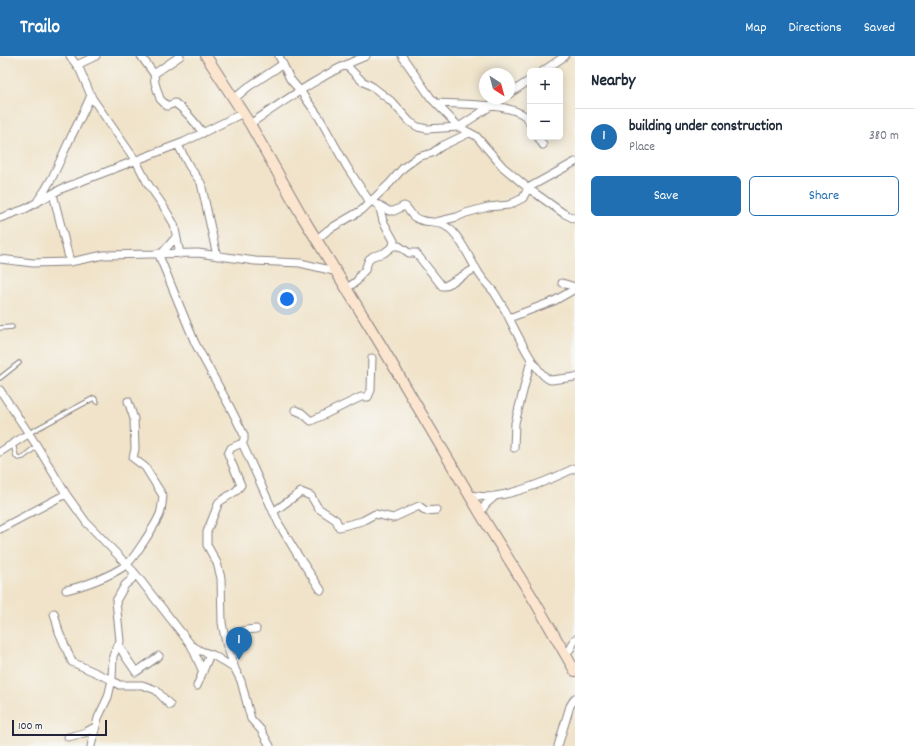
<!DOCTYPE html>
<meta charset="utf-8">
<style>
:root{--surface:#fff;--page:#f2f2f3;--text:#1f2937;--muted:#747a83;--line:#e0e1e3;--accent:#1f6fb2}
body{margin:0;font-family:Dekko,sans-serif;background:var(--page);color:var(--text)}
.controls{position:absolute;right:12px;top:12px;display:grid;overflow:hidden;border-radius:6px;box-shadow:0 2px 10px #0003}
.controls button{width:36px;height:36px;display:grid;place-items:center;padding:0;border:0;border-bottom:1px solid var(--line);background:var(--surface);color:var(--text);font:20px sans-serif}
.compass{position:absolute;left:479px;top:12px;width:36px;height:36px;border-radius:50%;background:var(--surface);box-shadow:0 2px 10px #0003;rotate:144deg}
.scale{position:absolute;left:12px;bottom:10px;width:95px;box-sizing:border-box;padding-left:4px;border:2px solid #22223b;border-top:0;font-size:11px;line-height:14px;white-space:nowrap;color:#22223b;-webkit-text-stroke:3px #f6f6f2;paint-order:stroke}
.you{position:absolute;left:287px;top:243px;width:14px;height:14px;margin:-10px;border:3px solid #fff;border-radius:50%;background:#1a73e8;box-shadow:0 0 0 6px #1a73e833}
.badge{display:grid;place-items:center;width:26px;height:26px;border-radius:50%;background:var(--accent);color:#fff;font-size:13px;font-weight:700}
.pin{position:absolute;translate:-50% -33px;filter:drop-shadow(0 1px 2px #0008)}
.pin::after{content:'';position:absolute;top:21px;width:14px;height:12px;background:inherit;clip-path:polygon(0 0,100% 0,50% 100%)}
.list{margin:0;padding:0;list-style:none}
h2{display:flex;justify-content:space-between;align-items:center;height:52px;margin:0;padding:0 16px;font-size:17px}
h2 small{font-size:13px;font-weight:400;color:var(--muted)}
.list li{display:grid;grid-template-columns:26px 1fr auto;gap:12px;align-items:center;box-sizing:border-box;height:56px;padding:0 16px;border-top:1px solid var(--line)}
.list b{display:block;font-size:15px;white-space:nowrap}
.list p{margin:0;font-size:13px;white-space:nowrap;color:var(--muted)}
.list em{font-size:13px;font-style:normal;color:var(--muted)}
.actions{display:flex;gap:8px;padding:12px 16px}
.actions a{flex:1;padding:9px 0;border:1px solid var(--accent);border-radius:6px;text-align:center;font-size:14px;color:var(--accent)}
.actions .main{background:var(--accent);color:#fff}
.map{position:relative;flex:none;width:575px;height:690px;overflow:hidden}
header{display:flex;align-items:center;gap:24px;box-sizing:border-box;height:56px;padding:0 20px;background:var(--accent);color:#fff}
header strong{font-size:19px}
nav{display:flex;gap:22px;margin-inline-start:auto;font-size:14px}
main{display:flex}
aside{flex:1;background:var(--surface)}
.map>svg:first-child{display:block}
</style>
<header>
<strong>Trailo</strong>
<nav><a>Map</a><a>Directions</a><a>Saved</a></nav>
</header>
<main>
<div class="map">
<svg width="575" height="690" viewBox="0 0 575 690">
<rect width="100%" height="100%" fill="#f6f6f2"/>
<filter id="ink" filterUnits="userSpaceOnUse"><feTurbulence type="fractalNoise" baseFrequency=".025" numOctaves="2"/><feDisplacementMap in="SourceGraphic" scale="8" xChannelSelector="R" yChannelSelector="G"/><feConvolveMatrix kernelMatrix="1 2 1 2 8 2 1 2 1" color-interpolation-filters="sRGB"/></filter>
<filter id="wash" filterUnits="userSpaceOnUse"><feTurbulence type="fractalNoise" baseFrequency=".012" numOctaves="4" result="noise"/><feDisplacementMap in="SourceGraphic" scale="16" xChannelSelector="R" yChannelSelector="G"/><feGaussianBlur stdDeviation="0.9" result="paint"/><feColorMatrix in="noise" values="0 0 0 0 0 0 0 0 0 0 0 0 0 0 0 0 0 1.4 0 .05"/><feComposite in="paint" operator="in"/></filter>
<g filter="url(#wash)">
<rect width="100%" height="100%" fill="#f0e3c9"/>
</g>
<g filter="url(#ink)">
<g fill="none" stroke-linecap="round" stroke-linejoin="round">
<defs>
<path id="service" d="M0,272L12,271
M0,322L19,307
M29,377L94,342L97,346
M13,388L16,400L18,402L23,401L37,390"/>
<path id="minor" d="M70,0L80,14L92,42L136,105L148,128L162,148L174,168L180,198
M141,0L154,18L155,27L160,43L167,50L175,47C186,55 195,66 203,77
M279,0L290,23L301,36L319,61L347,111L368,143L389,155H394L404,150L406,151C410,155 411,160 416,162C428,169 436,162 450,173C461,182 469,202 477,214C481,222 488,229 494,236C498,242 501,248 505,254C513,269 536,321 551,324L575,321
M402,0L431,42L459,71L503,42
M77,9L96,0
M346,9L362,25L373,31L391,45L410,66L418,71L427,73L459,71L476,80L503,111L528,132L563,157L575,163
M543,15L565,0
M154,18L180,0
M509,38L530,24
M234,43L248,31L283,8
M436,47C458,48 508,47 525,60C527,61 529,65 530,68
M250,68C287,43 325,16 366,0
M538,81L543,89
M178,89L189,110L201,127L217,200
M53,138L70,206
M38,144C53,125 60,103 71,81C78,67 85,54 91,39
M0,162L25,153L61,133L184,86L243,57
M436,166L457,161L466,157L488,151L509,149L523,142L528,132L575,106
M316,184L328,174L362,154L390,127L403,112L418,101L432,97L442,90L469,77
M393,190H399L409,197H416L442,230H445L476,212
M158,197L195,287L231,353L244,379V384L242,387L231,392L228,398L241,429L236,435L219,446L207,476V489L217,507L221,522L222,567L226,587L235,613L241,625L251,663L261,674L270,690
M162,197L176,181
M0,203L33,207L70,206L104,199L198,197L255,205L300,207L334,215
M562,227L575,231
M346,233L357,225L361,218L365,214L369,203L373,200L384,197L393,190L394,185L383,165L379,149
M509,262L554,245L575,233
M0,334L37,390L66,438L86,466L134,516L191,589L201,595L213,599L235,613
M295,354L302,357L311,365L361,341H368L371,334L372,302
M242,387L279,468L297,498L321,534
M514,392L515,367L531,304
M0,396L28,378
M470,439C478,440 487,442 495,440C522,436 550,424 575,412
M273,456L301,436L311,440L318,452L336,464L339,471L362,465L375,458L393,462L419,450L426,455L437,454
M480,457L486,448L494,441
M0,473L66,438
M66,534C84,530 111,520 126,509C133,504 156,468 160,458C162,453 162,446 163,440L145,411L133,402L135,393L134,363L128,345
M54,557L59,576L72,606L112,624L119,629H142L156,634L170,649
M225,581L246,574L256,573
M119,589L125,600L136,616L159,600
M191,589L203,616
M565,599L571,592L575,583
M197,630L210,598
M68,681L84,677L95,671
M91,690L98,662L108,641L112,624L113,600L120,585L116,545L125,529L132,523L134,516
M558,690L570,650L575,642"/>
<path id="secondary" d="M206,0L250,68L302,160L384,294L480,457L534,544L575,615"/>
</defs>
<!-- service casing -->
<use href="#service" stroke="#898282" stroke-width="5.5"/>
<!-- minor casing -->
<use href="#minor" stroke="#898282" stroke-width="9"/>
<!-- secondary casing -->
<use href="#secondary" stroke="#898282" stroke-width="12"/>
<!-- service -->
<use href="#service" stroke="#fff" stroke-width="3.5"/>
<!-- minor -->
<use href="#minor" stroke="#fff" stroke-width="7"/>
<!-- secondary -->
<use href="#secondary" stroke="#fce5cf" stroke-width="10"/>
</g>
</g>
</svg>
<div class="controls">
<button>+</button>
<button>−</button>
</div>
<svg class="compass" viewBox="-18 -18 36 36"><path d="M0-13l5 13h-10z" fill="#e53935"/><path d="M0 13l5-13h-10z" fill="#747a83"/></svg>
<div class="scale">100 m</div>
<div class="you"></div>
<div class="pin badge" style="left:239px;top:604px">1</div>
</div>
<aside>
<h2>Nearby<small></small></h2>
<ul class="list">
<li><span class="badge">1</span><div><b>building under construction</b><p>Place</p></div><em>380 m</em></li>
</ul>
<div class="actions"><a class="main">Save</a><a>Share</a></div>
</aside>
</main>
